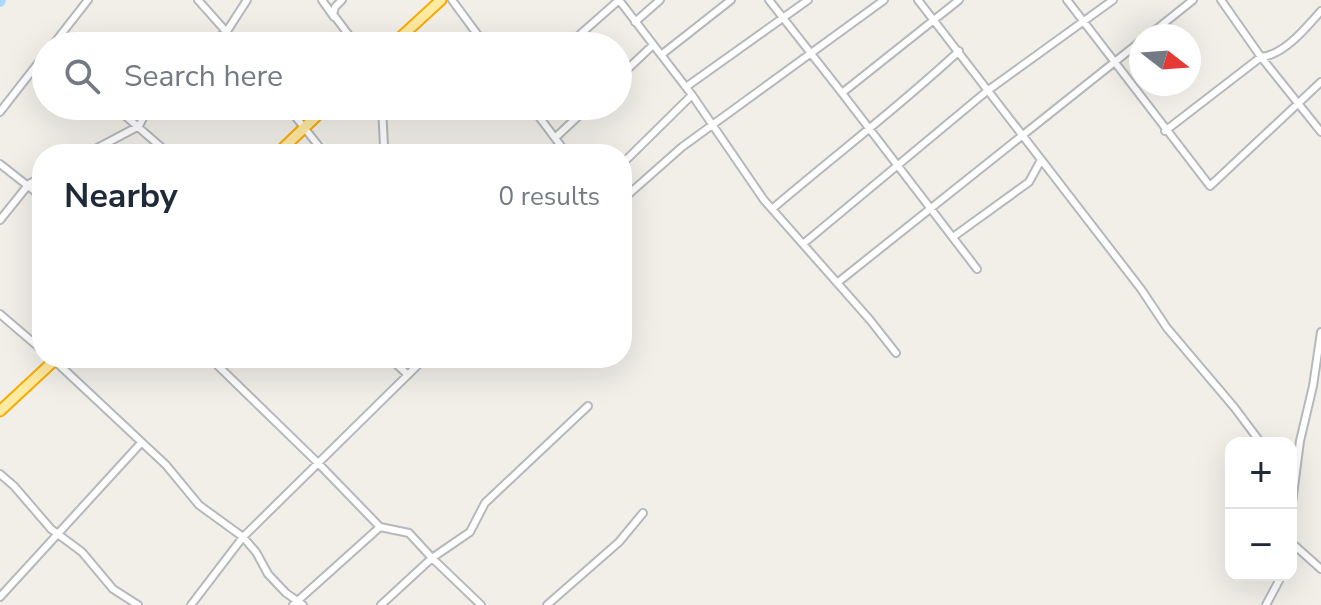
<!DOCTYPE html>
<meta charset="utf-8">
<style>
:root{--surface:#fff;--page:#f6f6f7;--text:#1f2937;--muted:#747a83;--line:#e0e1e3}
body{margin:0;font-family:"Nunito Sans",sans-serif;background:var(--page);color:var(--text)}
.controls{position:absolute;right:24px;bottom:24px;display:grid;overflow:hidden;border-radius:16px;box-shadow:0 8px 32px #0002}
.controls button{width:72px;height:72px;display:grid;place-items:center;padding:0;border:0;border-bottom:2px solid var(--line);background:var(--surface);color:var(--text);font:40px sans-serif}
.compass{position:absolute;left:1129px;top:24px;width:72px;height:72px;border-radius:50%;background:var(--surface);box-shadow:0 8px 32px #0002;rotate:107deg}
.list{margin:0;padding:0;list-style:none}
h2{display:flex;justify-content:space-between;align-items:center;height:104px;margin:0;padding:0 32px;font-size:34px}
h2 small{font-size:26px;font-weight:400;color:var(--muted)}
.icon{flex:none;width:44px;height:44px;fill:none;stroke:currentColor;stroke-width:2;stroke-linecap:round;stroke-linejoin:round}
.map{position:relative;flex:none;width:1321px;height:605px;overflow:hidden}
.search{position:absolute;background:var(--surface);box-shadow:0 8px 32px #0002;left:32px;top:32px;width:600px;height:88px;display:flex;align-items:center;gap:20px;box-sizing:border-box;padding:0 28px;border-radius:44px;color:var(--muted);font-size:30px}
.panel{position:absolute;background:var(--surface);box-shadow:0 8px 32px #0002;left:32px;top:144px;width:600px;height:224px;border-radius:32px}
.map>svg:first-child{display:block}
</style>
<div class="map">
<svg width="1321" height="605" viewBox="0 0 1321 605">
<rect width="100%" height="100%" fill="#f1efe8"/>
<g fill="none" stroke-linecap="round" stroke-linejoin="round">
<!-- river -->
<path stroke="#aadaff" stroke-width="10" d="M0,2L1,0"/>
<defs>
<path id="minor" d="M198,0L239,46
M322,0L334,17
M342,0L335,7L333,14L357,46
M452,0L486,46
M619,0L692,95L764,200L870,320L896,353
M769,0L842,93
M918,0L1141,289L1167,328L1234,407L1261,443
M959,0L842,93L977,269
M1067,0L1210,186L1321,82
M1221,0L1261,57L1321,132
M635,22L660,0
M1148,36L1193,0
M52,46L88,0
M208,46L227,31L247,0
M567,46L619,0
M661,55L731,0
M618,78L653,45
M686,87L808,0
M114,106L169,154
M287,106L325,154
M382,106L384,147
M531,106L567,154
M0,112L46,53
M1165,131L1261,57C1284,55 1306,28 1321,11
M555,138L589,106
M86,154L139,126L149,106
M0,164L42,197
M622,164L692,95
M622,200L682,147L884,0
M772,209C834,156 899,107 959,51
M0,220L29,184L42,177
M953,237L1029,182L1041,160
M803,244L987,91L1113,0
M837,283L1141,41
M0,314L42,350
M210,358L318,463L380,527L409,533L432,558L381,605
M390,358L408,375
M54,360L166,465L199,505L243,537L256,552L268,574L286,593L303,605
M0,474L14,486L51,529L82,552L113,589L138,605
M1291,511L1300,441L1313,386L1321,332
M1291,525V550
M1293,544L1321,569
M0,597L141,443
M191,605L243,537L425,358
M293,605L380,527
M481,605L432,558L470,532L485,503L588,406
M547,605L619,542L643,513
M1266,605L1282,575"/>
<path id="trunk" d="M391,46L441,0
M277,154L327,106
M0,411L57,358"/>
</defs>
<!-- minor casing -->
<use href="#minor" stroke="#b5b8bc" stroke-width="10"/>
<!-- trunk casing -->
<use href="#trunk" stroke="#f9ab00" stroke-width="13"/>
<!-- minor -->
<use href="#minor" stroke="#fff" stroke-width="6"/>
<!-- trunk -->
<use href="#trunk" stroke="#feeaa1" stroke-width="9"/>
</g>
</svg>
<div class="controls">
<button>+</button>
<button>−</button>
</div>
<svg class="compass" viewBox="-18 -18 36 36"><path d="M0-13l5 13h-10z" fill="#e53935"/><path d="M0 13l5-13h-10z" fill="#747a83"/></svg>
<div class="search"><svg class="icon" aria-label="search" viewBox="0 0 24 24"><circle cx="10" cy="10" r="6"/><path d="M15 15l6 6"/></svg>Search here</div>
<section class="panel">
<h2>Nearby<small>0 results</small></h2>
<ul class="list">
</ul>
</section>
</div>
